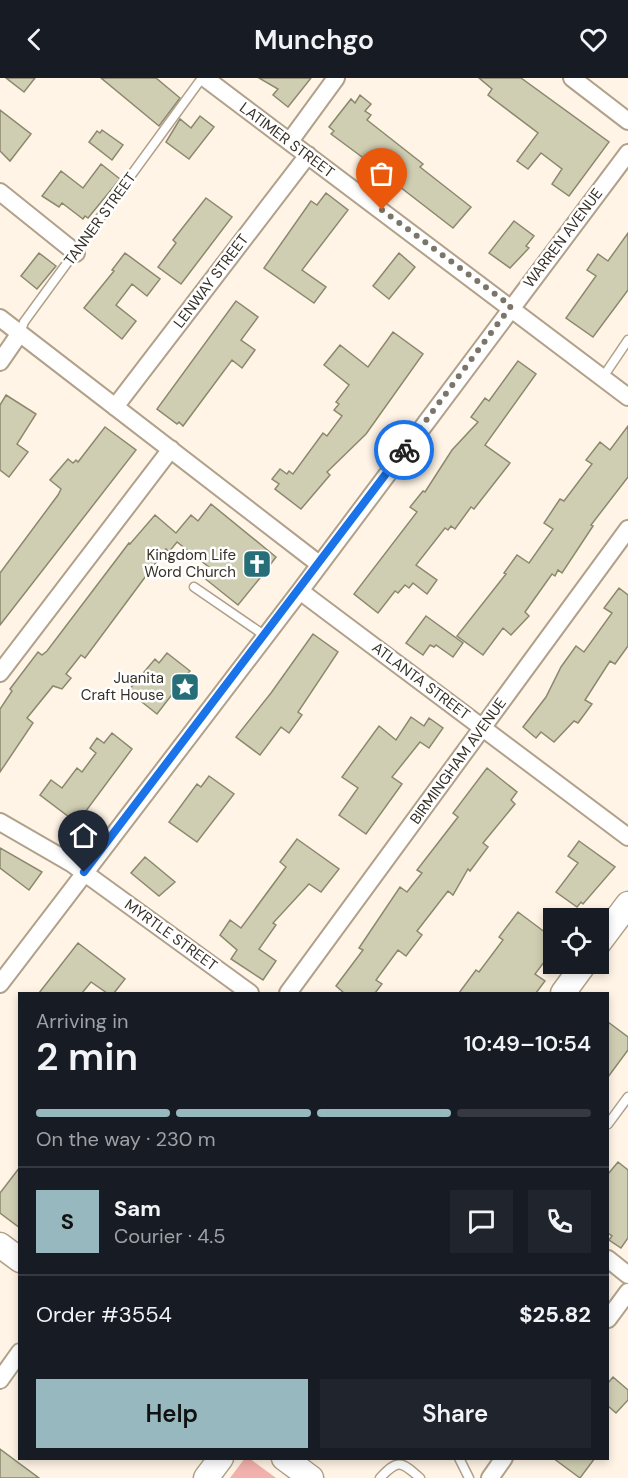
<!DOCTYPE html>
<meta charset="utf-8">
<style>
:root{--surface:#171b24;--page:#20242c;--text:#f1f3f6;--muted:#9ea1a6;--line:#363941;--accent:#96b8be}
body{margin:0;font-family:"DM Sans",sans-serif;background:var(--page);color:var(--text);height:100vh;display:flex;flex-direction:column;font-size:22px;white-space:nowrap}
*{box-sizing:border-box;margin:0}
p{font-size:20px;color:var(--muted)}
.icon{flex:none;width:33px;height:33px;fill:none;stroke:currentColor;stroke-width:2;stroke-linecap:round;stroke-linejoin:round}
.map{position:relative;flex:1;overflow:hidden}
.panel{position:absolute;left:18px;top:914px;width:591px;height:468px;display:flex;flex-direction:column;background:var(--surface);border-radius:0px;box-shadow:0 3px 9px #0003}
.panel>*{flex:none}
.fabs{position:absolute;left:543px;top:830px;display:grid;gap:12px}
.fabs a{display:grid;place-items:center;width:66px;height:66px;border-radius:0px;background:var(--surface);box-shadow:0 3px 9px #0003;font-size:30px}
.pin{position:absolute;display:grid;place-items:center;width:51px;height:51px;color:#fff;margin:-62px -26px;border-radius:50% 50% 50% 0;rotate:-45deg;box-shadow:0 0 6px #0007}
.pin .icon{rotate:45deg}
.courier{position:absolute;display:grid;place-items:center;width:60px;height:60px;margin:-30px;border:4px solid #1a73e8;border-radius:50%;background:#fff;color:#222;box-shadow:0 2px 8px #0007}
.headline em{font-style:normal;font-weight:600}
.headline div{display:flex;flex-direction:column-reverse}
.headline{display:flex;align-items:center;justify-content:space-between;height:102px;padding:0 18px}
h1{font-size:39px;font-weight:600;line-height:45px}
.bar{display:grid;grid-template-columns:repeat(4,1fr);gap:9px 6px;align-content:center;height:72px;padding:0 18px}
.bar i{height:8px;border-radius:4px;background:var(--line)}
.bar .active{background:var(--accent)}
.bar p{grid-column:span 4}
.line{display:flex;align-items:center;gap:15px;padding:0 18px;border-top:2px solid var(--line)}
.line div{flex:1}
.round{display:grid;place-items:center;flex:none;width:63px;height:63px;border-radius:0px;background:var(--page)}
.action{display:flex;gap:12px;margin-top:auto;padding:12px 18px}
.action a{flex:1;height:69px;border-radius:0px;background:var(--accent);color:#111;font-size:24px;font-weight:600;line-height:69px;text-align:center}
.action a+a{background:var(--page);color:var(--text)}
header{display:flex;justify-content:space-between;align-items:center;height:78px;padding:0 18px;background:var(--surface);font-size:27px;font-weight:600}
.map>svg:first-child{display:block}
.green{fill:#f2b1ac}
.building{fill:#d0ceb2;stroke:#8b886e;stroke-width:1.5}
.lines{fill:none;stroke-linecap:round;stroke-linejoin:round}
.lane-casing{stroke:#b1a18a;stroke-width:11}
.street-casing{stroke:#b1a18a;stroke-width:20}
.secondary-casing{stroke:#b1a18a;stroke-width:27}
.lane{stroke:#fff;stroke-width:8}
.street{stroke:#fff;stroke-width:16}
.secondary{stroke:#fff;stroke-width:24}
.done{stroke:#7c7569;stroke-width:6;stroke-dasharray:0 10.8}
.route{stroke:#1a73e8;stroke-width:8}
.labels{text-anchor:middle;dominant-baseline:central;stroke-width:5;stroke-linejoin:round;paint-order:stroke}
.street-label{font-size:15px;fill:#363026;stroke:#fff}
.poi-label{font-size:15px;fill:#363026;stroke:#fff;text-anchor:end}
</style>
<header><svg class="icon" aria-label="back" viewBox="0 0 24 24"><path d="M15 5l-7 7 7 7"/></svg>Munchgo<svg class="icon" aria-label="heart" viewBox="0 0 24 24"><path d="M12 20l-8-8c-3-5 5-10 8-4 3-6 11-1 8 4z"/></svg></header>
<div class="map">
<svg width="628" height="1400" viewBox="0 0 628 1400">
<rect width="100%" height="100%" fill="#fff4e5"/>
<!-- green -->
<path class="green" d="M245 1380H249L276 1400H230Z"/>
<!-- building -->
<path class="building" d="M6 0H35L24 14Z
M101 0H156L180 20 159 48Z
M259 0H311L288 29 273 17 278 11Z
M479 0H521L609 64 569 118 552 106 562 91 541 75 528 91 517 83 538 55 488 17 492 11Z
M360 17 371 26 365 33 371 37 367 42 423 86 420 89 471 129 453 150 400 109 398 111 385 101 387 98 385 96 331 56 334 53 329 49 351 21 355 25Z
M0 32 31 56 10 83 0 73Z
M200 38 214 49 189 81 166 64 180 41 191 50Z
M102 52 123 67 112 82 89 64 97 53 100 55Z
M101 86 120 101 88 140 85 138 83 141 62 125 59 129 42 118 61 93 83 110Z
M326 115 348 132 302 192 326 209 314 225 264 190 311 123 317 127Z
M206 120 232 139 181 206 158 189 176 165 173 162Z
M514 143 534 158 526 168 529 170 510 190 489 175Z
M628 155V212L593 259 566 240 596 198 587 192 598 176 608 183Z
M39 175 56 188 37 211 21 198Z
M125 175 160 201 147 218 132 206 116 227 136 243 122 261 84 230 114 193 112 192Z
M399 175 415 189 389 221 373 208Z
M236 223 258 239 241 262 255 272 242 290 232 282 183 348 179 344 177 346 157 331Z
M393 254 423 276 366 356 327 394 330 397 301 431 275 411 279 406 272 401 280 391 287 396 289 393 293 396 323 355 327 358 342 338 334 332 339 326 336 324 349 307 324 287 340 267 368 289Z
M518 283 536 296 485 367 510 385 474 431 471 429 455 451 451 448 448 452 445 450 416 487 437 502 427 516 413 505 409 510 405 507 398 515 395 513 378 535 354 516 417 434 410 429 423 413 425 414 452 372 478 344 471 339 485 320 489 323Z
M6 317 36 336 17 366 28 374 9 399 0 392V327Z
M628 348V399L591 447 593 448 562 495 558 492 555 498 552 496 525 534 529 538 511 557 503 550 483 577 457 558 506 496 504 495 517 477 529 485 553 451 544 445 560 421 564 423 592 386 586 382 600 364 610 372Z
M105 349 136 372 0 547V495L58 417 61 411 50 402 68 381 73 385 76 382 78 384Z
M211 426 276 479 260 500 238 527 203 499 210 490 177 464 169 474 166 471 85 580 81 577 66 596 71 600 62 611 53 608 27 640 33 645 0 694V631L12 613 10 611 38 574 42 577 47 573 129 465 130 466 155 437 176 455 191 437 198 443Z
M619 510 628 517V568L615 586 610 583 585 622 592 626 578 645 574 643 554 664 541 654 536 660 523 649 546 619 561 589 576 568 584 574 612 535 604 530Z
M426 538 463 565 453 579 436 567 434 569 430 567 423 577 406 565Z
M313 556 338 574 298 634 302 637 289 655 281 649 260 677 236 659 271 615Z
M167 575 190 593 187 596 190 599 180 612 177 610 157 636 128 613 155 581 159 585Z
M411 639 424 648 429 640 443 650 429 670 420 664 392 699 402 706 366 756 339 737 358 710 342 699 379 648 396 662Z
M112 655 132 671 77 745 40 717 51 702 62 710 77 690 82 694 96 675 90 670 97 660 104 665Z
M487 690 517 714 511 722 515 726 483 765 488 769 470 793 468 791 453 817 448 813 417 853 422 857 406 878 398 872 376 902 382 906 375 915H344L336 908 363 872 359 870 400 809 407 814 422 795 417 792 458 739 453 735Z
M209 698 234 716 197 764 169 744 197 706 201 709Z
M297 761 339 791 321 814 309 806 273 845 276 847 259 871 276 883 263 902 231 881 237 872 220 857 230 842 241 850 286 789 280 784Z
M579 763 615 789 583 826 581 824 577 829 556 814 578 785 568 778Z
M0 770 42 794 29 812 0 790Z
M145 779 175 804 159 818 131 795Z
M518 834 554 861V871L535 896 545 903 536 915H459L476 892 479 894 503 862 499 859Z
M78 865 125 901 114 915H107L91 904 82 915H39Z
M608 944 628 959V972L608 999Z
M618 1084 628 1092V1160L621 1170 609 1162 612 1158 608 1155V1096Z
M20 1089V1150L0 1135V1115Z
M613 1299 628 1312V1322L616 1335 608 1328V1305Z
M0 1371 39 1400H0Z
M553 1380H595L580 1400Z"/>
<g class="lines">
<!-- lane casing -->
<g class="lane-casing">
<path id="lane" d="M20 255 24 244 202 0
M603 299 628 262
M194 509 264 557
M608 1046 628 1019
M459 1380 469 1400
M380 1400C398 1381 401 1383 420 1400"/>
</g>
<!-- street casing -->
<g class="street-casing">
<path id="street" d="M205 0 628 319
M572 0 628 43
M290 63 336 0
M0 114 76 175
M0 240 319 486
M0 284 20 255
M115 329 308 77
M300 513 628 759
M0 595 171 371
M0 744 71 785 250 915
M0 906 300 513 628 75
M288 915 628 451
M608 1181 628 1197
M608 1241 628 1214
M0 1302 20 1274
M490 1400 504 1380"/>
</g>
<!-- secondary casing -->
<g class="secondary-casing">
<path id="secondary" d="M598 866 628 826
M563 915 585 885
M0 1167 20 1182
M284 1380 311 1400
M206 1400 221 1380"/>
</g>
<!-- lane -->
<use href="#lane" class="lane"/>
<!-- street -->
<use href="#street" class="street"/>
<!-- secondary -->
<use href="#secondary" class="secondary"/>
</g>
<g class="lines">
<!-- done -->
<path class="done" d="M382 132 511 228 404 372"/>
<!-- route -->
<path class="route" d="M84 794 404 372"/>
</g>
<!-- icons -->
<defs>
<g id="church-square" transform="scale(1.5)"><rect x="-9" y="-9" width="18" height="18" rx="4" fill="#266f79" stroke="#fff"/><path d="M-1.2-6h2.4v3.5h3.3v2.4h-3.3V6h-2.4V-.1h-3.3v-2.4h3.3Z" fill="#fff"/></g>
<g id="sight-square" transform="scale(1.5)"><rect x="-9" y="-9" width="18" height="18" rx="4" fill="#266f79" stroke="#fff"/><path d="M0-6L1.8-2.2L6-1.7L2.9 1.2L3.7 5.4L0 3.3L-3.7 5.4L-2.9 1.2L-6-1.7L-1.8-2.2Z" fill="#fff"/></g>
</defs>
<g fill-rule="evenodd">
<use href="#church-square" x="257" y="486"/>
<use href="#sight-square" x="185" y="609"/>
</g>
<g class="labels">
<!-- street labels -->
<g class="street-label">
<text transform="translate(287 62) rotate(37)">LATIMER STREET</text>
<text transform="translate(100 141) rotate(-54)">TANNER STREET</text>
<text transform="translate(563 160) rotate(-53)">WARREN AVENUE</text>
<text transform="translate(211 203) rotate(-53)">LENWAY STREET</text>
<text transform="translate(421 603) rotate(37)">ATLANTA STREET</text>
<text transform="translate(458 683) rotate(-54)">BIRMINGHAM AVENUE</text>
<text transform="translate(171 857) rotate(36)">MYRTLE STREET</text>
</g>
<!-- poi labels -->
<g class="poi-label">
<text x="236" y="477">Kingdom Life<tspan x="236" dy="17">Word Church</tspan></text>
<text x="164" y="600">Juanita<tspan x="164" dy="17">Craft House</tspan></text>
</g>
</g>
</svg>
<div class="fabs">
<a><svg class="icon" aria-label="locate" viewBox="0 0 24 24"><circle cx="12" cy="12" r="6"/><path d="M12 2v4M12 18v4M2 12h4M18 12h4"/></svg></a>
</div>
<div class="pin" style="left:382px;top:132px;background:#ea580c"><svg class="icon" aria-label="bag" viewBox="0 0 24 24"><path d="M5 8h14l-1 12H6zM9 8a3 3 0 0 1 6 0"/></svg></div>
<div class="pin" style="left:84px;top:794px;background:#1f2937"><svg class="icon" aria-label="home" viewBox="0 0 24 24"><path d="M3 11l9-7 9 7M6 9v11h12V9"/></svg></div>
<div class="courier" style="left:404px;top:372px"><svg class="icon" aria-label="bike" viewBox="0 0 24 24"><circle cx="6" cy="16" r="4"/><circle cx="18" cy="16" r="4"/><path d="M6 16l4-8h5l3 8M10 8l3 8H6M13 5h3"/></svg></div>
<section class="panel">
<div class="headline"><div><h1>2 min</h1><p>Arriving in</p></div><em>10:49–10:54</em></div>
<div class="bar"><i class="active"></i><i class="active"></i><i class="active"></i><i></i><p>On the way · 230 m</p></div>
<div class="line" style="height:108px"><b class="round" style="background:var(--accent);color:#111">S</b><div><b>Sam</b><p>Courier · 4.5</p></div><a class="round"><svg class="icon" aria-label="chat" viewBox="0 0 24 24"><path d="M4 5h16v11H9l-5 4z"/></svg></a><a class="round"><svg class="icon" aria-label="phone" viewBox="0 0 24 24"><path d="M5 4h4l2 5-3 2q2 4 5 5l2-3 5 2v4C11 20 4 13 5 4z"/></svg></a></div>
<div class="line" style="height:78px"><div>Order #3554</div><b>$25.82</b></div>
<div class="action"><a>Help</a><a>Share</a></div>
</section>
</div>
